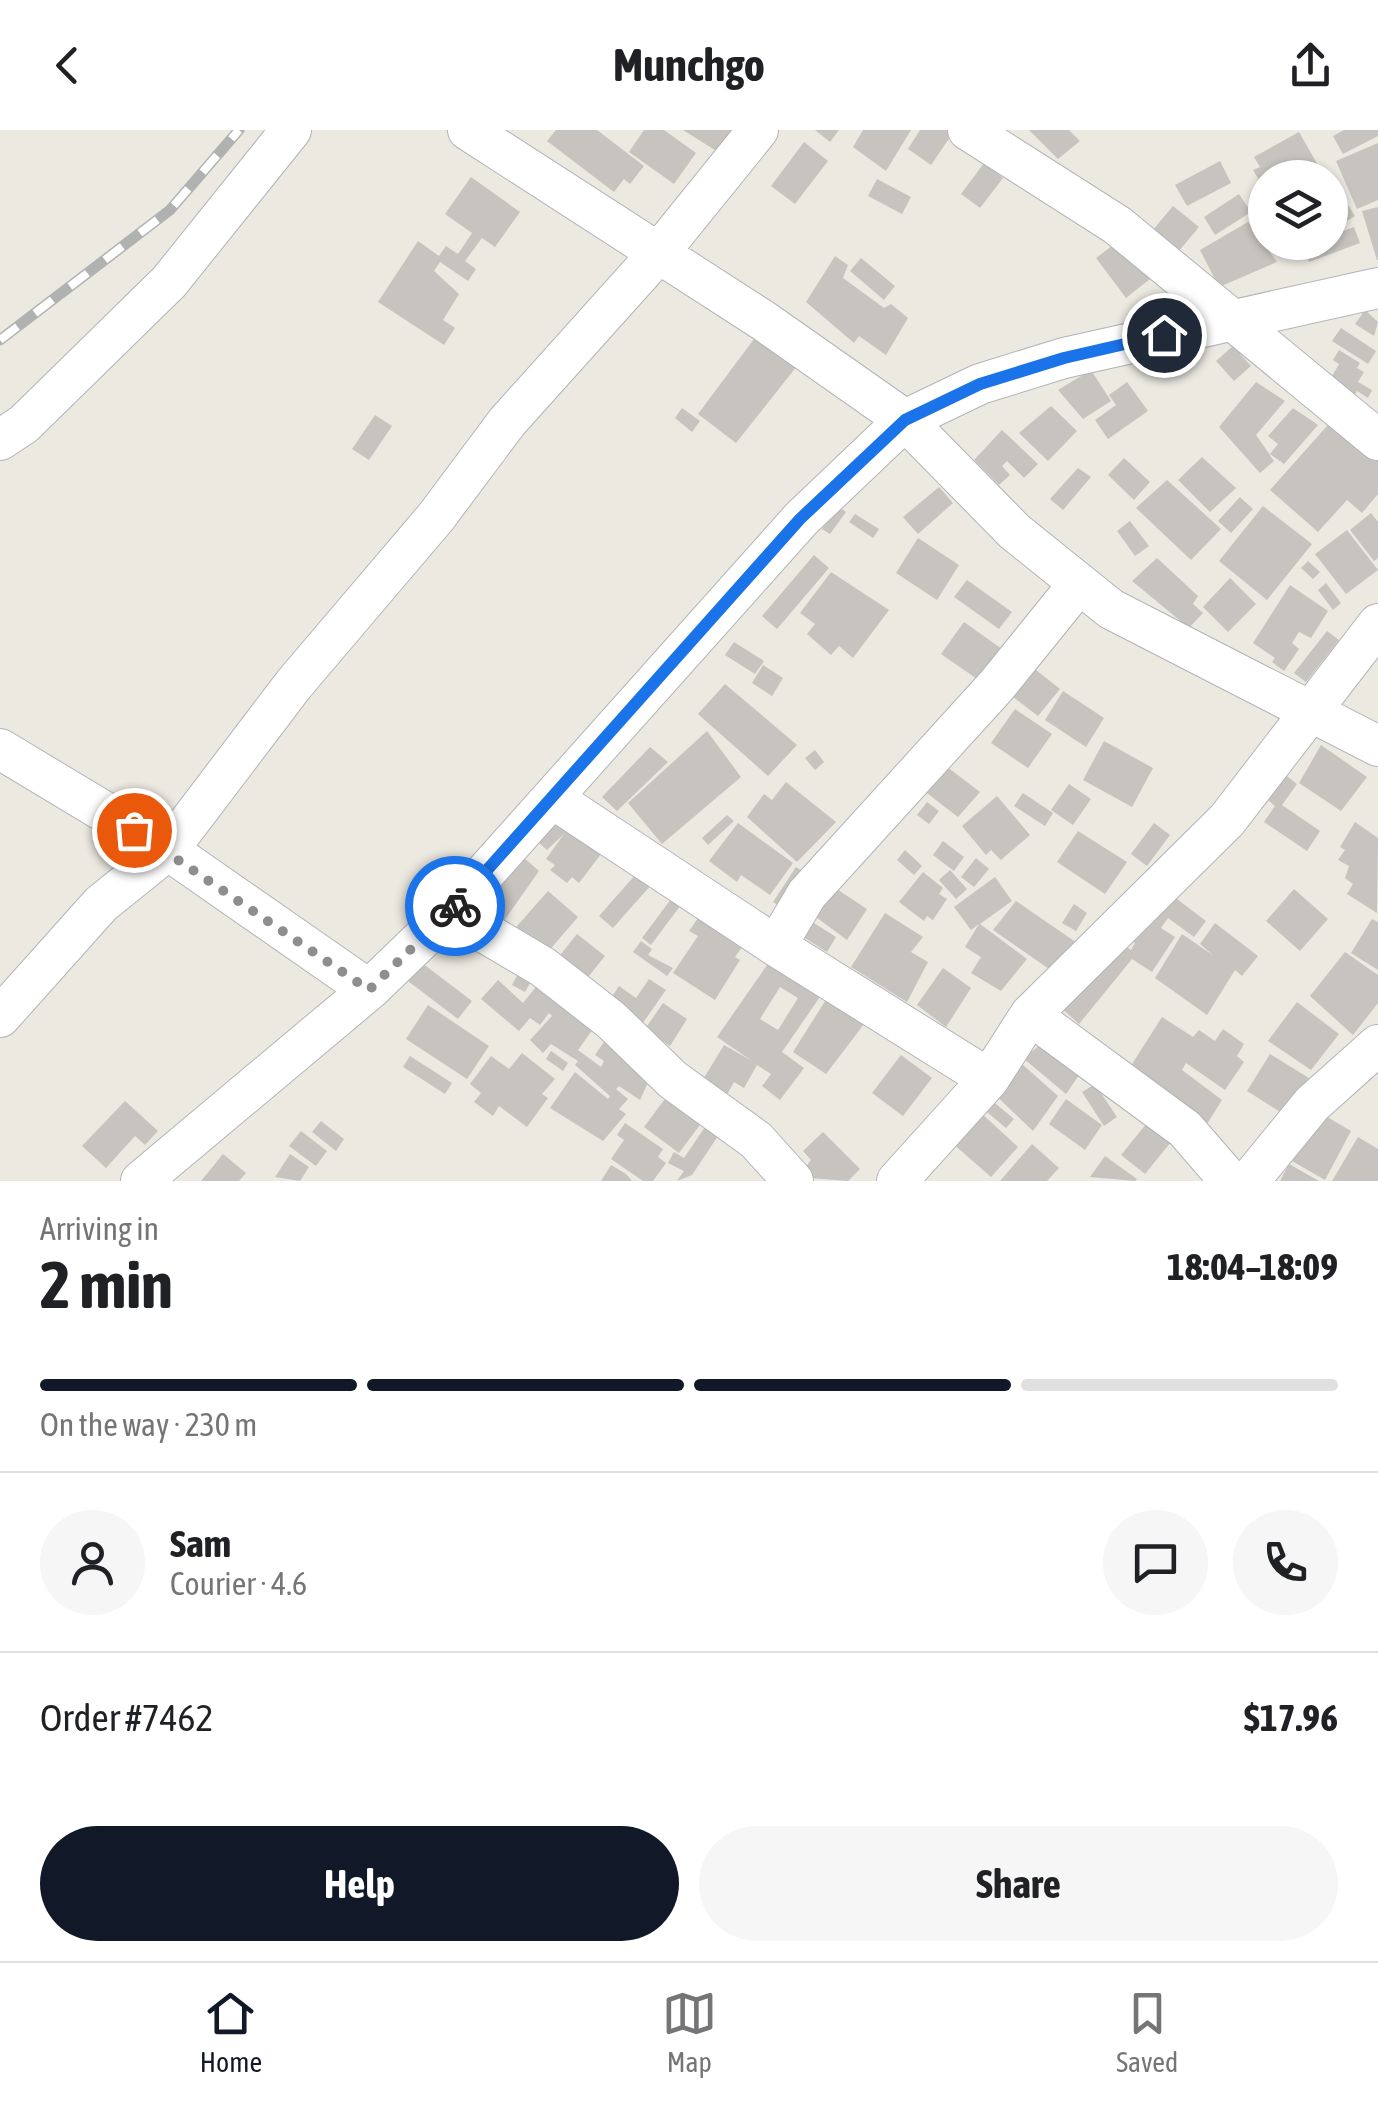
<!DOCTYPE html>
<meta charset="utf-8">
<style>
:root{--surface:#fff;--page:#f6f6f6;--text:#202124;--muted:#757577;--line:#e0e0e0;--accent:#111827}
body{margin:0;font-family:"Asap Condensed",sans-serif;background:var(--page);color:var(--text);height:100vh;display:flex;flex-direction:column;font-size:38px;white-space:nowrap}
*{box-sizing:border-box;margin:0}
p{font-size:32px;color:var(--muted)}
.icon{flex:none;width:55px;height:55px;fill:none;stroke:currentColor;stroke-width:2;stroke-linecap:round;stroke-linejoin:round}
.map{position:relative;height:1051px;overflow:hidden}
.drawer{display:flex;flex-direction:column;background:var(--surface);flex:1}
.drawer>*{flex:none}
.buttons{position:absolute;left:1248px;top:30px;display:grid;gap:20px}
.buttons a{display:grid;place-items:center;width:100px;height:100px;border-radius:50%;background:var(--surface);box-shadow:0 2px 8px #0004;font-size:50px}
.pin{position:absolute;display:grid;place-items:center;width:85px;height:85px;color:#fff;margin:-42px;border:5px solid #fff;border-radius:50%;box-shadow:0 2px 10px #0007}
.courier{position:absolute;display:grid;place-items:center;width:100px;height:100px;margin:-50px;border:8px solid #1a73e8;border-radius:50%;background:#fff;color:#222;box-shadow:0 2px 12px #0007}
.headline em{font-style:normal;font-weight:700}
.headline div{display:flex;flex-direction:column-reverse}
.headline{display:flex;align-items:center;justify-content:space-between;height:170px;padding:0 40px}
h1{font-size:65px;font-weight:700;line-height:75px}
.bar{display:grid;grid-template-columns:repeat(4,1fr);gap:15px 10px;align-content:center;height:120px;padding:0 40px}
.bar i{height:12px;border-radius:8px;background:var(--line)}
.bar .active{background:var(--accent)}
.bar p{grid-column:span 4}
.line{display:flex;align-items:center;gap:25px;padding:0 40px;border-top:2px solid var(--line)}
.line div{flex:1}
.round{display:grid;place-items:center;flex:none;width:105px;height:105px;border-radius:52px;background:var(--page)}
.action{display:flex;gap:20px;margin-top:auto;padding:20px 40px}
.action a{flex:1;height:115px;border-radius:60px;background:var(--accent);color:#fff;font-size:40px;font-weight:700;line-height:115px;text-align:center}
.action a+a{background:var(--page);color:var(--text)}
header{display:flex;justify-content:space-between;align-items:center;height:130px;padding:0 40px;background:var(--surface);font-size:45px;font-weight:700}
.tabs{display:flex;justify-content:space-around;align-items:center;height:140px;border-top:2px solid var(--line);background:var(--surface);font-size:28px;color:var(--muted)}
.tabs a{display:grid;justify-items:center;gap:5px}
.tabs .active{color:var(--accent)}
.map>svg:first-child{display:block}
.building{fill:#c7c3be;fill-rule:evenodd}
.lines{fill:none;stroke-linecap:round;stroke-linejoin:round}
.minor-casing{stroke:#b2b4b8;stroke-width:42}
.minor{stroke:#fff;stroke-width:40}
.rail-casing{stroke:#b0b1b1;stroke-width:11}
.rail{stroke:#fff;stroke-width:8;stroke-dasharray:22;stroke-linecap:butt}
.done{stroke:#8d8f8e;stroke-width:10;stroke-dasharray:0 18}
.route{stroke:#1a73e8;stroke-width:12}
</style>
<header><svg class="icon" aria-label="back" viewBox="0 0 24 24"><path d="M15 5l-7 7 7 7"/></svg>Munchgo<svg class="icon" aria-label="share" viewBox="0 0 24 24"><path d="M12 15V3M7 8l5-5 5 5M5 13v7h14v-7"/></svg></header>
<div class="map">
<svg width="1378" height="1051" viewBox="0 0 1378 1051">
<rect width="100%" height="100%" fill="#ece9e1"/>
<!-- building -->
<path class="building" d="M556 0H597L644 36 630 54 624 49 614 62 547 11Z
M644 0H664L696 23 674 54 629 22Z
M683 0H732L718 22Z
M815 0H839L830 12Z
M863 0H911L886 41 853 17Z
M920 0H955L931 35 908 19Z
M1029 0H1069L1080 11 1058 29Z
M1344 0H1378V6L1343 24 1333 6Z
M1299 2 1319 37 1301 48H1265V60L1253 40 1260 37 1254 27Z
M804 12 828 31 795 74 771 56Z
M1378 13V70L1357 79 1336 31Z
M1220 31 1231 53 1187 76 1175 55Z
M984 33 1003 48 980 78 961 64Z
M471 47 520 82 495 117 482 108 465 131 476 139 468 151 440 132 434 141 459 164 443 190 455 198 444 215 378 172 418 111 439 126 446 116 458 124 472 103 445 84Z
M1330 47 1355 86 1336 98 1330 88Z
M877 49 911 67 902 84 868 66Z
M1239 64 1251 82 1215 105 1204 87Z
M1173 76 1199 97 1178 122 1152 101Z
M1378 77V130H1377L1362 81Z
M1248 92 1277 132 1219 157 1200 120Z
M1354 97 1360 113 1309 132 1302 116 1330 112V106Z
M1125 106 1155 145 1126 168 1096 128Z
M1277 112H1305L1285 125Z
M835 126 848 135 843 148 884 178 891 174 908 188 886 225 859 206 854 213 806 172Z
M861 128 895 156 884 170 850 141Z
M1365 180 1378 192 1374 206 1355 194Z
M1341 198 1376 221 1368 234 1332 211Z
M757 205 797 236 736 313 698 284Z
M1233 216 1251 236 1234 251 1216 231Z
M1339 220 1360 233 1357 238 1364 242 1358 252 1372 260 1368 268 1357 261 1353 268 1331 248 1339 234 1333 230Z
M1091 240 1111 271 1083 289 1058 260Z
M1127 252 1148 281 1108 309 1095 290 1116 275 1109 265Z
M1256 252 1285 271 1256 305 1274 331 1260 343 1219 297Z
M1051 276 1077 301 1048 331 1019 303Z
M682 278 700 291 692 302 675 288Z
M1293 278 1318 295 1284 334 1270 324 1278 314 1268 306Z
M375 285 392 296 369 330 352 319Z
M1335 287 1378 325V364L1362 383 1347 370 1318 402 1270 360Z
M1002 300 1038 334 1024 348 1007 331 1002 336 1010 345 999 355 974 330Z
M1202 327 1236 358 1210 382 1178 350Z
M1124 328 1150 352 1134 370 1108 345Z
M1078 338 1091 347 1063 380 1050 369Z
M1167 350 1221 399 1191 430 1136 378Z
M939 357 953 373 918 404 903 387Z
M1240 367 1253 379 1231 403 1218 391Z
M1263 376 1312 414 1267 470 1219 431Z
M839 377 846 382 830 404 822 399Z
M1371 383 1378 392V428L1374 431 1350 400Z
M855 384 879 399 873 408 849 392Z
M1130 391 1149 416 1135 426 1117 401Z
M1347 400 1378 440 1346 464 1315 424Z
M918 408 959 435 937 470 896 443Z
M814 425 829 438 777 499 762 486Z
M1157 428 1198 466 1193 474 1203 483 1189 498 1132 451Z
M1308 431 1320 442 1313 449 1301 438Z
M831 442 889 480 853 528 839 516 831 525 807 504 815 494 800 483Z
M1230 448 1256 474 1228 502 1203 477Z
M967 450 1012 482 999 499 954 467Z
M1326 453 1341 473 1333 480 1318 460Z
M1290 455 1328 481 1311 508 1299 502 1292 513 1299 519 1284 541 1272 532 1275 528 1253 513Z
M964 492 1002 519 980 551 941 524Z
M1327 501 1339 510 1306 552 1294 543Z
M734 512 764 531 755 544 725 525Z
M1026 532 1060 559 1038 586 1004 560Z
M763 535 783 548 772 566 752 553Z
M725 554 797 615 768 646 698 584Z
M1063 561 1104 588 1086 617 1045 590Z
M1015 579 1052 604 1028 638 991 613Z
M707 601 741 647 662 714 628 673Z
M1104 611 1153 638 1132 677 1083 650Z
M1321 615 1367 647 1341 681 1299 653Z
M650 617 668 632 617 681 602 667Z
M815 620 824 632 815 640 805 628Z
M938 630 980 662 958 687 915 654Z
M1279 640 1297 654 1282 675 1320 701 1307 721 1264 692 1275 676 1259 662Z
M786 652 836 692 797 732 747 687 764 664 772 670Z
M1069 654 1091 669 1073 695 1051 680Z
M1023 663 1053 683 1045 696 1014 676Z
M997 666 1030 705 1001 730 991 720 986 725 962 696Z
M927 672 939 681 929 694 917 685Z
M564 680 608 715 579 753 572 747 567 753 550 740 555 735 546 729 564 704 547 720 538 712Z
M727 685 734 691 708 715 702 708Z
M1355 692 1378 708 1377 783 1347 764 1353 754 1345 748 1349 736 1338 730 1345 720 1340 717Z
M738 693 793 733 770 765 741 745 737 752 709 731Z
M1154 693 1170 705 1147 736 1131 724Z
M1078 701 1127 732 1105 764 1057 732Z
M943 711 964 727 954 741 933 725Z
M905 720 922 736 914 745 897 730Z
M522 726 539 741 501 795 491 786 501 774 490 765Z
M976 728 989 739 974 757 961 747Z
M796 737 810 746 787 781 773 772Z
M950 740 967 759 956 769 939 750Z
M923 742 943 758 939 764 947 769 933 790 927 786 924 791 899 772Z
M637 743 651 755 613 798 599 786Z
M995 747 1012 771 980 794 1027 829 1001 861 971 843 981 827 965 817 979 794 971 800 954 777Z
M826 752 867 779 847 810 809 782Z
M1294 759 1328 789 1300 821 1266 791Z
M1165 760 1206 791 1194 807 1168 788 1161 798 1175 807 1152 842 1132 829 1079 894 1059 876 1120 812 1131 820 1135 813 1128 809Z
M548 761 578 787 541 830 510 804Z
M677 761 686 768 651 815 642 808Z
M1016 771 1080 815 1059 846 993 800Z
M1074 774 1087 783 1076 801 1062 793Z
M705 778 745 813 735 827 740 830 715 870 673 843 698 806 689 801Z
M885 783 923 807 911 822 928 832 907 872 851 837Z
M806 788 836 807 827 822 797 803Z
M1372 789 1378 792V840L1351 823Z
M1215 793 1258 826 1242 846 1235 840 1207 885 1155 848 1182 804 1214 826 1200 814Z
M577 804 605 826 576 862 548 840Z
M641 811 652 819 648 825 673 838 667 846 633 822Z
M1345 822 1378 845V873L1353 905 1310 866Z
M774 825 824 861 782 922 804 938 780 970 762 956 771 944 757 935 744 958 734 952 724 970 699 956 724 915 752 931 717 907ZM780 857 798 868 778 900 760 889Z
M418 830 472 871 458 889 404 848Z
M943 838 971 858 946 897 917 875Z
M520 840 533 848 525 862 512 855Z
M547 843 603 885 578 920 601 937 604 931 595 925 610 903 656 935 640 970 619 956 616 959 628 969 619 979 626 984 603 1011 550 978 575 942 608 969 610 966 575 935 578 931 551 914 543 923 530 910 552 886 549 883 540 895 530 888 519 901 481 869 498 850 523 873Z
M649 849 666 860 640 897 607 874 619 856 636 868Z
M829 865 868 889 826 944 793 922Z
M1297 872 1339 904 1311 940 1268 911Z
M663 873 687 889 670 916 645 899Z
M428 875 489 916 467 949 406 909Z
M1162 887 1193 907 1199 900 1215 911 1223 899 1244 914 1237 926 1244 932 1225 960 1186 933 1182 940 1222 970 1207 994 1125 945Z
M1051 907 1088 932 1066 964 1023 928Z
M551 921 568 933 563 941 546 929Z
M522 923 555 949 542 964 548 968 527 997 499 976 493 986 474 972 481 963 470 954 491 926 509 939Z
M1270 924 1309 948 1285 985 1247 961Z
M901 925 932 948 903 986 872 963Z
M410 926 452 953 445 964 403 937Z
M1013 926 1058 966 1033 1001 986 956Z
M1095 954 1117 987 1104 996 1082 962Z
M670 962 705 988 679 1023 644 997Z
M989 968 1014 989 1006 998 981 977Z
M1066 969 1102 995 1085 1020 1049 994Z
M125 971 158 1001 145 1015 135 1006 106 1038 82 1016Z
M979 981 1018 1017 991 1047 951 1012Z
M1317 981 1351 1001 1325 1050 1292 1031Z
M713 985 726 994 692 1045 677 1051 684 1041 668 1033 674 1022 684 1028Z
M321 991 344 1009 336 1021 312 1002Z
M625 993 663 1019 658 1027 666 1033 653 1051H643L611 1029 624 1010 617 1005Z
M1147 993 1171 1012 1145 1044 1121 1025Z
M301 1001 327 1021 316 1036 289 1016Z
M823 1002 860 1039 848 1051 798 1047 811 1030 803 1021Z
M1358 1007 1378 1019V1051H1332Z
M1032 1014 1059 1038 1047 1051H1000Z
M223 1024 246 1043 239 1051H201Z
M290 1024 309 1037 300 1051 275 1047Z
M1105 1026 1137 1049 1135 1051 1090 1047Z
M1289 1034 1319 1051H1280Z
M611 1035 626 1044 632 1051H601Z"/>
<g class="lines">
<!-- minor casing -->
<g class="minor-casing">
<path id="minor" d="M468 0 764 191 905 290 1014 401 1111 479 1378 616
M968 0 1117 95 1378 310
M0 310 24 294 169 152 291 0
M0 619 168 720 369 860
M552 668 776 816 989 949
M450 782 543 837 611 890 673 950 756 1010 793 1051
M776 816 807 764 997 555 1077 456
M1030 885 1185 999 1230 1051
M0 887 101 774 168 720 294 554 436 387 507 292 657 125 758 0
M141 1051 369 860 450 782 801 389 905 290 980 254 1064 228 1378 158
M897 1051 989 949 1030 885 1227 690 1378 494
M1249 1051 1312 974 1378 915"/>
</g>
<!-- minor -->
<use href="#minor" class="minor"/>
<!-- rail casing -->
<g class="rail-casing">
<path id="rail" d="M0 210 170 80 239 0"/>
</g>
<!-- rail -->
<use href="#rail" class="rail"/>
</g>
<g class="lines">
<!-- done -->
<path class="done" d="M134 700 369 860 455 776"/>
<!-- route -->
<path class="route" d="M455 776 800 389 905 290 980 254 1064 228 1164 205"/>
</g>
</svg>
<div class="buttons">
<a><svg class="icon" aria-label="layers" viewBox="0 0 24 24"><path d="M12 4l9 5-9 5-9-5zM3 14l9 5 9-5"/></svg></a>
</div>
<div class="pin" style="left:134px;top:700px;background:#ea580c"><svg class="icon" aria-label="bag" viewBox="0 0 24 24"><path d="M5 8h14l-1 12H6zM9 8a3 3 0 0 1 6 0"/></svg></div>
<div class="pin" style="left:1164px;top:205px;background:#1f2937"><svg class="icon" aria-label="home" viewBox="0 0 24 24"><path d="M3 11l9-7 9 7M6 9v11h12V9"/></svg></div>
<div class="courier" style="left:455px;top:776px"><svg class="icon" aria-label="bike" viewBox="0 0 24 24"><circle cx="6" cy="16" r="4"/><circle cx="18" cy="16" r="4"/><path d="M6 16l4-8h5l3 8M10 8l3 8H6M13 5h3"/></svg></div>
</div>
<section class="drawer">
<div class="headline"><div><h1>2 min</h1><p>Arriving in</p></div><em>18:04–18:09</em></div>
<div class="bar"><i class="active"></i><i class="active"></i><i class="active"></i><i></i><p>On the way · 230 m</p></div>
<div class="line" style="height:180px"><a class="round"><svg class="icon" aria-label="person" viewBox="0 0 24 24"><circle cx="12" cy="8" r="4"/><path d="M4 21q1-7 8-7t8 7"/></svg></a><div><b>Sam</b><p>Courier · 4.6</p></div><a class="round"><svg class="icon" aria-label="chat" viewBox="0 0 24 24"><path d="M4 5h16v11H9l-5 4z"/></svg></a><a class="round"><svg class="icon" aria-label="phone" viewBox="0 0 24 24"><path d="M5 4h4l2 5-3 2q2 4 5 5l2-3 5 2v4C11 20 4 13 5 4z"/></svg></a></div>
<div class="line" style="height:130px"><div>Order #7462</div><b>$17.96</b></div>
<div class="action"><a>Help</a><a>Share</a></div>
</section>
<nav class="tabs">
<a class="active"><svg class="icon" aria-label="home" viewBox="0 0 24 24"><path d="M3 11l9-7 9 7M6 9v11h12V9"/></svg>Home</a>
<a><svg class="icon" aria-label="map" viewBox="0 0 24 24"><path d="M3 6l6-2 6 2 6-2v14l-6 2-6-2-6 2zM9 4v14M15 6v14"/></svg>Map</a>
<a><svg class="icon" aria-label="saved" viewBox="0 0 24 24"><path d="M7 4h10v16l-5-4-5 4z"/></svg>Saved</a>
</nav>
